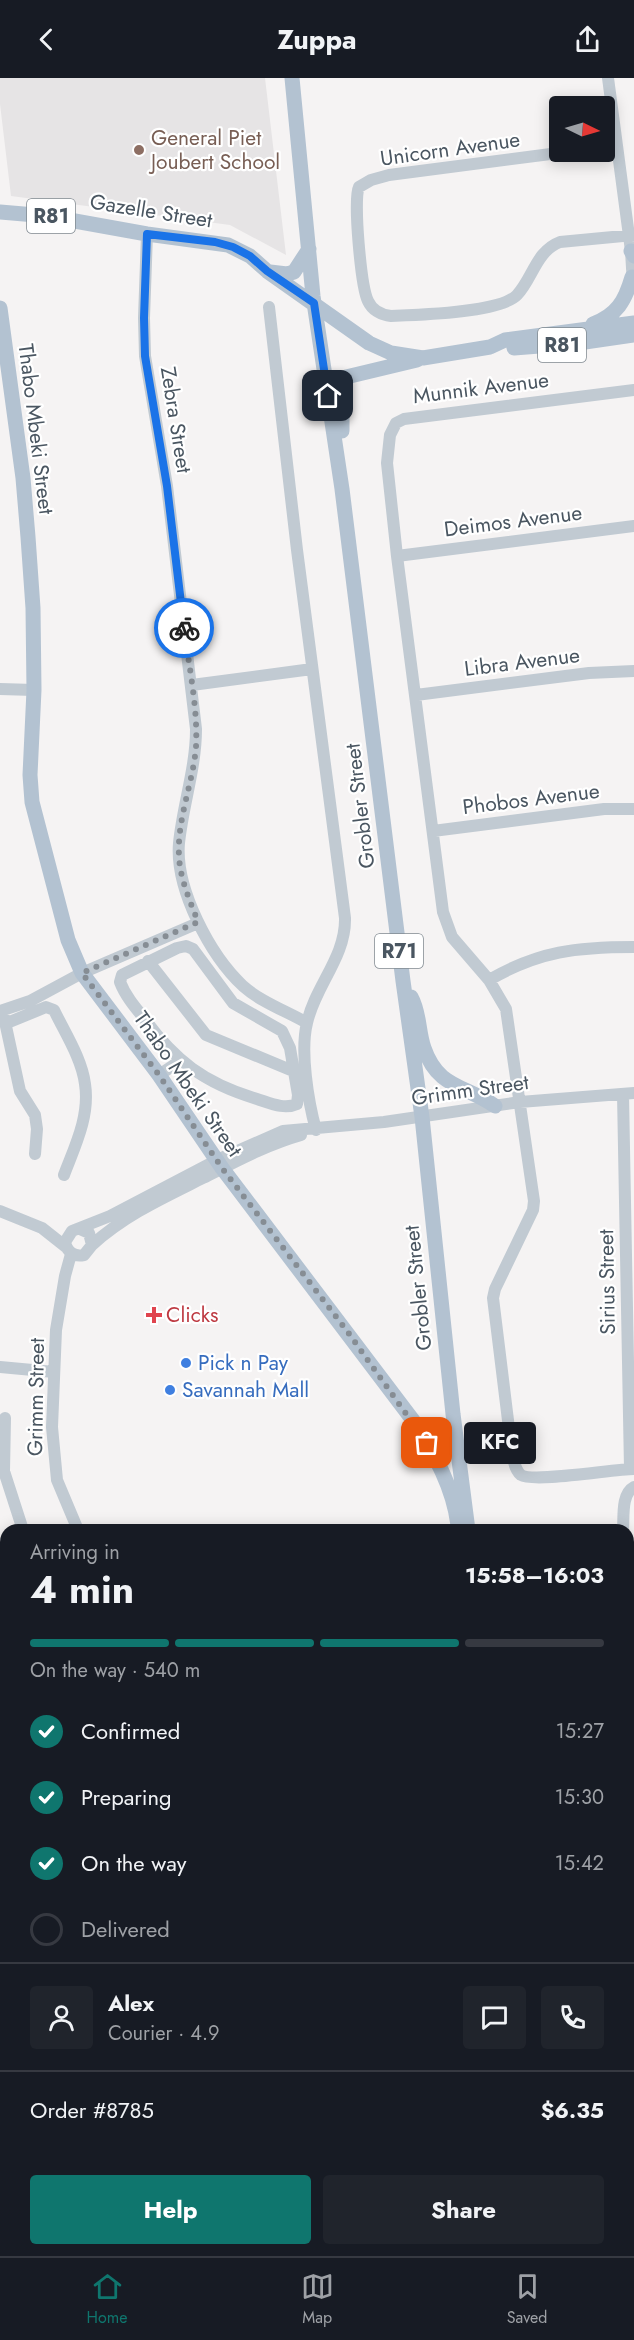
<!DOCTYPE html>
<meta charset="utf-8">
<style>
:root{--surface:#171b24;--page:#20242c;--text:#f1f3f6;--muted:#9ea1a6;--line:#363941;--accent:#0f766e}
body{margin:0;font-family:Jost,sans-serif;background:var(--page);color:var(--text);height:100vh;display:flex;flex-direction:column;font-size:22px;white-space:nowrap}
*{box-sizing:border-box;margin:0}
p{font-size:20px;color:var(--muted)}
.icon{flex:none;width:33px;height:33px;fill:none;stroke:currentColor;stroke-width:2;stroke-linecap:round;stroke-linejoin:round}
.map{position:relative;flex:1;overflow:hidden}
.sheet{position:absolute;left:0px;top:1446px;width:634px;height:732px;display:flex;flex-direction:column;background:var(--surface);border-radius:18px 18px 0 0;box-shadow:0 3px 15px #0003}
.sheet>*{flex:none}
.needle{width:39px;rotate:95deg}
.controls{position:absolute;left:549px;top:18px;display:grid;gap:12px}
.controls a{display:grid;place-items:center;width:66px;height:66px;border-radius:6px;background:var(--surface);box-shadow:0 3px 15px #0003;font-size:30px}
.pin{position:absolute;display:grid;place-items:center;width:51px;height:51px;color:#fff;margin:-26px;border-radius:12px;box-shadow:0 3px 9px #0006}
.courier{position:absolute;display:grid;place-items:center;width:60px;height:60px;margin:-30px;border:4px solid #1a73e8;border-radius:50%;background:#fff;color:#222;box-shadow:0 2px 8px #0007}
.bubble{position:absolute;height:42px;border-radius:6px;background:var(--surface);box-shadow:0 3px 15px #0003;font-size:20px;font-weight:700;line-height:42px;text-align:center}
.overview em{font-style:normal;font-weight:700}
.overview div{display:flex;flex-direction:column-reverse}
.overview{display:flex;align-items:center;justify-content:space-between;height:102px;padding:0 30px}
h1{font-size:39px;font-weight:700;line-height:45px}
.bar{display:grid;grid-template-columns:repeat(4,1fr);gap:9px 6px;align-content:center;height:72px;padding:0 30px}
.bar i{height:8px;border-radius:4px;background:var(--line)}
.bar .selected{background:var(--accent)}
.bar p{grid-column:span 4}
.line{display:flex;align-items:center;gap:15px;padding:0 30px;border-top:2px solid var(--line)}
.line div{flex:1}
.round{display:grid;place-items:center;flex:none;width:63px;height:63px;border-radius:6px;background:var(--page)}
ol{padding:0 30px;list-style:none}
li{display:flex;align-items:center;gap:18px;height:66px}
li p{margin-inline-start:auto}
li .icon{padding:6px;border-radius:50%;background:var(--accent);color:#fff;stroke-width:4}
li:last-child{color:var(--muted)}
li i{width:33px;height:33px;border:3px solid var(--line);border-radius:50%}
.action{display:flex;gap:12px;margin-top:auto;padding:12px 30px}
.action a{flex:1;height:69px;border-radius:6px;background:var(--accent);color:#fff;font-size:24px;font-weight:700;line-height:69px;text-align:center}
.action a+a{background:var(--page);color:var(--text)}
header{display:flex;justify-content:space-between;align-items:center;height:78px;padding:0 30px;background:var(--surface);font-size:27px;font-weight:700}
.dock{display:flex;justify-content:space-around;align-items:center;height:84px;border-top:2px solid var(--line);background:var(--surface);font-size:16px;color:var(--muted)}
.dock a{display:grid;justify-items:center;gap:3px}
.dock .selected{color:var(--accent)}
.map>svg:first-child{display:block}
.education{fill:#e6e4e5}
.medical{fill:#fce8e6}
.lines{fill:none;stroke-linecap:round;stroke-linejoin:round}
.minor{stroke:#c1cad2;stroke-width:12}
.major{stroke:#b3c2d1;stroke-width:15}
.done{stroke:#868d94;stroke-width:6;stroke-dasharray:0 10.8}
.route{stroke:#1a73e8;stroke-width:8}
.education-dot{fill:#8d6e63;stroke:#fff;stroke-width:2}
.health-dot{fill:#e0444e;stroke:#fff;stroke-width:2}
.shop-dot{fill:#3f7fe0;stroke:#fff;stroke-width:2}
.labels{text-anchor:middle;dominant-baseline:central;stroke-width:4.5;stroke-linejoin:round;paint-order:stroke}
.shield{fill:#fff;stroke:#808990;stroke-width:1.5}
.shield-label{font-size:20px;font-weight:bold;fill:#4a5661}
.education-label{font-size:21px;fill:#785e54;stroke:#fff;text-anchor:start}
.street-label{font-size:21px;fill:#4a5661;stroke:#fff}
.health-label{font-size:21px;fill:#be3a42;stroke:#fff;text-anchor:start}
.shop-label{font-size:21px;fill:#366cbe;stroke:#fff;text-anchor:start}
</style>
<header><svg class="icon" aria-label="back" viewBox="0 0 24 24"><path d="M15 5l-7 7 7 7"/></svg>Zuppa<svg class="icon" aria-label="share" viewBox="0 0 24 24"><path d="M12 15V3M7 8l5-5 5 5M5 13v7h14v-7"/></svg></header>
<div class="map">
<svg width="634" height="2178" viewBox="0 0 634 2178">
<rect width="100%" height="100%" fill="#f5f3f3"/>
<!-- education -->
<path class="education" d="M0 0H265L286 177 230 147 11 118 0 26Z"/>
<!-- medical -->
<path class="medical" d="M380 2172H483L484 2178H381Z"/>
<g class="lines">
<!-- minor -->
<path class="minor" d="M608 0 631 173 633 207
M566 74 389 97 371 102 359 109C353 121 361 209 368 223 372 232 381 237 391 238 417 237 500 235 517 217 533 200 536 173 560 164L634 157
M147 156 144 240 145 278 167 408 196 651C196 690 183 726 179 765 175 811 210 877 243 908 261 924 286 933 307 945
M269 229 297 472 345 840C346 879 315 908 307 945 300 973 308 1023 316 1052
M634 312 404 341 396 345 390 357 387 385 397 478 443 834 452 859 489 902 506 931 534 1123 533 1132 495 1211 493 1220 512 1375C513 1382 516 1393 521 1397 534 1405 614 1391 634 1391
M397 478 634 448
M192 607 312 591
M0 611 34 612
M416 617 589 595 634 593
M433 753 604 731H634
M186 868 193 871 233 925 282 953 290 970 298 1017 297 1026C284 1032 270 1025 257 1021 204 1005 175 983 143 939 134 928 125 917 120 904L122 897 177 870Z
M148 883 206 957 293 993
M489 902C539 873 577 869 634 869
M0 933 30 923 82 895 198 845
M4 939 20 1013 35 1037 37 1051 35 1076
M7 945 46 929 54 932C65 955 82 981 85 1006 90 1038 75 1068 64 1097
M159 997 180 983
M623 1016 630 1391
M0 1133 42 1150 66 1169
M80 1151 89 1155 92 1167 84 1177C74 1179 67 1174 65 1164L72 1153 110 1138 217 1082 283 1053 384 1044 520 1024 634 1015
M92 1167C125 1137 163 1120 203 1100 235 1084 266 1067 301 1057
M71 1176 65 1198 56 1252 52 1349 57 1402 78 1452
M0 1289 54 1294
M5 1340 4 1393 23 1452
M623 1452C624 1439 621 1416 634 1409
M0 1480 6 1477
M0 1507 6 1505
M628 1574 634 1575
M0 1636 6 1638
M0 1760 6 1758
M628 1821 634 1820
M0 1897 6 1896
M0 2019 6 2018
M0 2141 6 2139
M373 2172 374 2178"/>
<!-- major -->
<path class="major" d="M292 0 313 218 342 411 403 903 422 1039 453 1336 468 1452
M0 134 47 138 147 156 228 167 250 178 267 193 369 265 391 275 423 280 490 269 505 262 634 245
M631 173 634 178
M270 194 287 196 294 194 309 171
M0 230 23 400 28 459 33 530 34 612 30 697 32 724 68 862 82 895 159 997 222 1090 415 1345C435 1378 453 1408 458 1447
M593 246C617 237 625 223 632 199
M514 270 578 265 634 257
M342 353V306L346 299 417 282
M411 919C420 935 418 953 424 970 438 1011 466 1007 495 1028
M551 2172 552 2178
M562 2172 563 2178"/>
</g>
<g class="lines">
<!-- done -->
<path class="done" d="M184 550C189 589 198 630 196 669 193 705 177 741 179 778 180 801 190 823 198 844L82 895 159 997 222 1090 347 1253 427 1365"/>
<!-- route -->
<path class="route" d="M184 550 167 408 145 278 144 240 147 156 215 164 233 169 250 178 267 193 314 225 328 318"/>
</g>
<!-- markers -->
<circle class="education-dot" cx="139" cy="72" r="6"/>
<path class="health-dot" d="M151 1228h6v6h6v6h-6v6h-6v-6h-6v-6h6z"/>
<g class="shop-dot">
<circle cx="186" cy="1285" r="6"/>
<circle cx="170" cy="1312" r="6"/>
</g>
<g class="labels">
<!-- shield labels -->
<g class="shield">
<rect x="27" y="121" width="48" height="34" rx="4.5"/>
<rect x="538" y="250" width="48" height="34" rx="4.5"/>
<rect x="375" y="856" width="48" height="34" rx="4.5"/>
</g>
<g class="shield-label">
<text x="51" y="138">R81</text>
<text x="562" y="267">R81</text>
<text x="399" y="873">R71</text>
</g>
<!-- education labels -->
<g class="education-label">
<text x="151" y="60">General Piet<tspan x="151" dy="24">Joubert School</tspan></text>
</g>
<!-- street labels -->
<g class="street-label">
<text transform="translate(450 71) rotate(-8)">Unicorn Avenue</text>
<text transform="translate(151 133) rotate(9)">Gazelle Street</text>
<text transform="translate(481 310) rotate(-7)">Munnik Avenue</text>
<text transform="translate(176 342) rotate(81)">Zebra Street</text>
<text transform="translate(36 351) rotate(83)">Thabo Mbeki Street</text>
<text transform="translate(513 443) rotate(-7)">Deimos Avenue</text>
<text transform="translate(522 584) rotate(-7)">Libra Avenue</text>
<text transform="translate(531 721) rotate(-7)">Phobos Avenue</text>
<text transform="translate(360 728) rotate(-97)">Grobler Street</text>
<text transform="translate(188 1006) rotate(55)">Thabo Mbeki Street</text>
<text transform="translate(470 1012) rotate(-8)">Grimm Street</text>
<text transform="translate(607 1204) rotate(-91)">Sirius Street</text>
<text transform="translate(418 1210) rotate(-96)">Grobler Street</text>
<text transform="translate(36 1319) rotate(-89)">Grimm Street</text>
</g>
<!-- health labels -->
<g class="health-label">
<text x="166" y="1237">Clicks</text>
</g>
<!-- shop labels -->
<g class="shop-label">
<text x="198" y="1285">Pick n Pay</text>
<text x="182" y="1312">Savannah Mall</text>
</g>
</g>
</svg>
<div class="controls">
<a><svg class="needle" viewBox="-14 -14 28 28"><path d="M0-13l5 13h-10z" fill="#e53935"/><path d="M0 13l5-13h-10z" fill="#9ea1a6"/></svg></a>
</div>
<div class="pin" style="left:427px;top:1365px;background:#ea580c"><svg class="icon" aria-label="bag" viewBox="0 0 24 24"><path d="M5 8h14l-1 12H6zM9 8a3 3 0 0 1 6 0"/></svg></div>
<div class="pin" style="left:328px;top:318px;background:#1f2937"><svg class="icon" aria-label="home" viewBox="0 0 24 24"><path d="M3 11l9-7 9 7M6 9v11h12V9"/></svg></div>
<div class="courier" style="left:184px;top:550px"><svg class="icon" aria-label="bike" viewBox="0 0 24 24"><circle cx="6" cy="16" r="4"/><circle cx="18" cy="16" r="4"/><path d="M6 16l4-8h5l3 8M10 8l3 8H6M13 5h3"/></svg></div>
<div class="bubble" style="left:464px;top:1344px;width:72px">KFC</div>
<section class="sheet">
<div class="overview"><div><h1>4 min</h1><p>Arriving in</p></div><em>15:58–16:03</em></div>
<div class="bar"><i class="selected"></i><i class="selected"></i><i class="selected"></i><i></i><p>On the way · 540 m</p></div>
<ol>
<li><svg class="icon" aria-label="check" viewBox="0 0 24 24"><path d="M5 12l5 5 9-10"/></svg>Confirmed<p>15:27</p></li>
<li><svg class="icon" aria-label="check" viewBox="0 0 24 24"><path d="M5 12l5 5 9-10"/></svg>Preparing<p>15:30</p></li>
<li><svg class="icon" aria-label="check" viewBox="0 0 24 24"><path d="M5 12l5 5 9-10"/></svg>On the way<p>15:42</p></li>
<li><i></i>Delivered</li>
</ol>
<div class="line" style="height:108px"><a class="round"><svg class="icon" aria-label="person" viewBox="0 0 24 24"><circle cx="12" cy="8" r="4"/><path d="M4 21q1-7 8-7t8 7"/></svg></a><div><b>Alex</b><p>Courier · 4.9</p></div><a class="round"><svg class="icon" aria-label="chat" viewBox="0 0 24 24"><path d="M4 5h16v11H9l-5 4z"/></svg></a><a class="round"><svg class="icon" aria-label="phone" viewBox="0 0 24 24"><path d="M5 4h4l2 5-3 2q2 4 5 5l2-3 5 2v4C11 20 4 13 5 4z"/></svg></a></div>
<div class="line" style="height:78px"><div>Order #8785</div><b>$6.35</b></div>
<div class="action"><a>Help</a><a>Share</a></div>
</section>
</div>
<nav class="dock">
<a class="selected"><svg class="icon" aria-label="home" viewBox="0 0 24 24"><path d="M3 11l9-7 9 7M6 9v11h12V9"/></svg>Home</a>
<a><svg class="icon" aria-label="map" viewBox="0 0 24 24"><path d="M3 6l6-2 6 2 6-2v14l-6 2-6-2-6 2zM9 4v14M15 6v14"/></svg>Map</a>
<a><svg class="icon" aria-label="saved" viewBox="0 0 24 24"><path d="M7 4h10v16l-5-4-5 4z"/></svg>Saved</a>
</nav>
